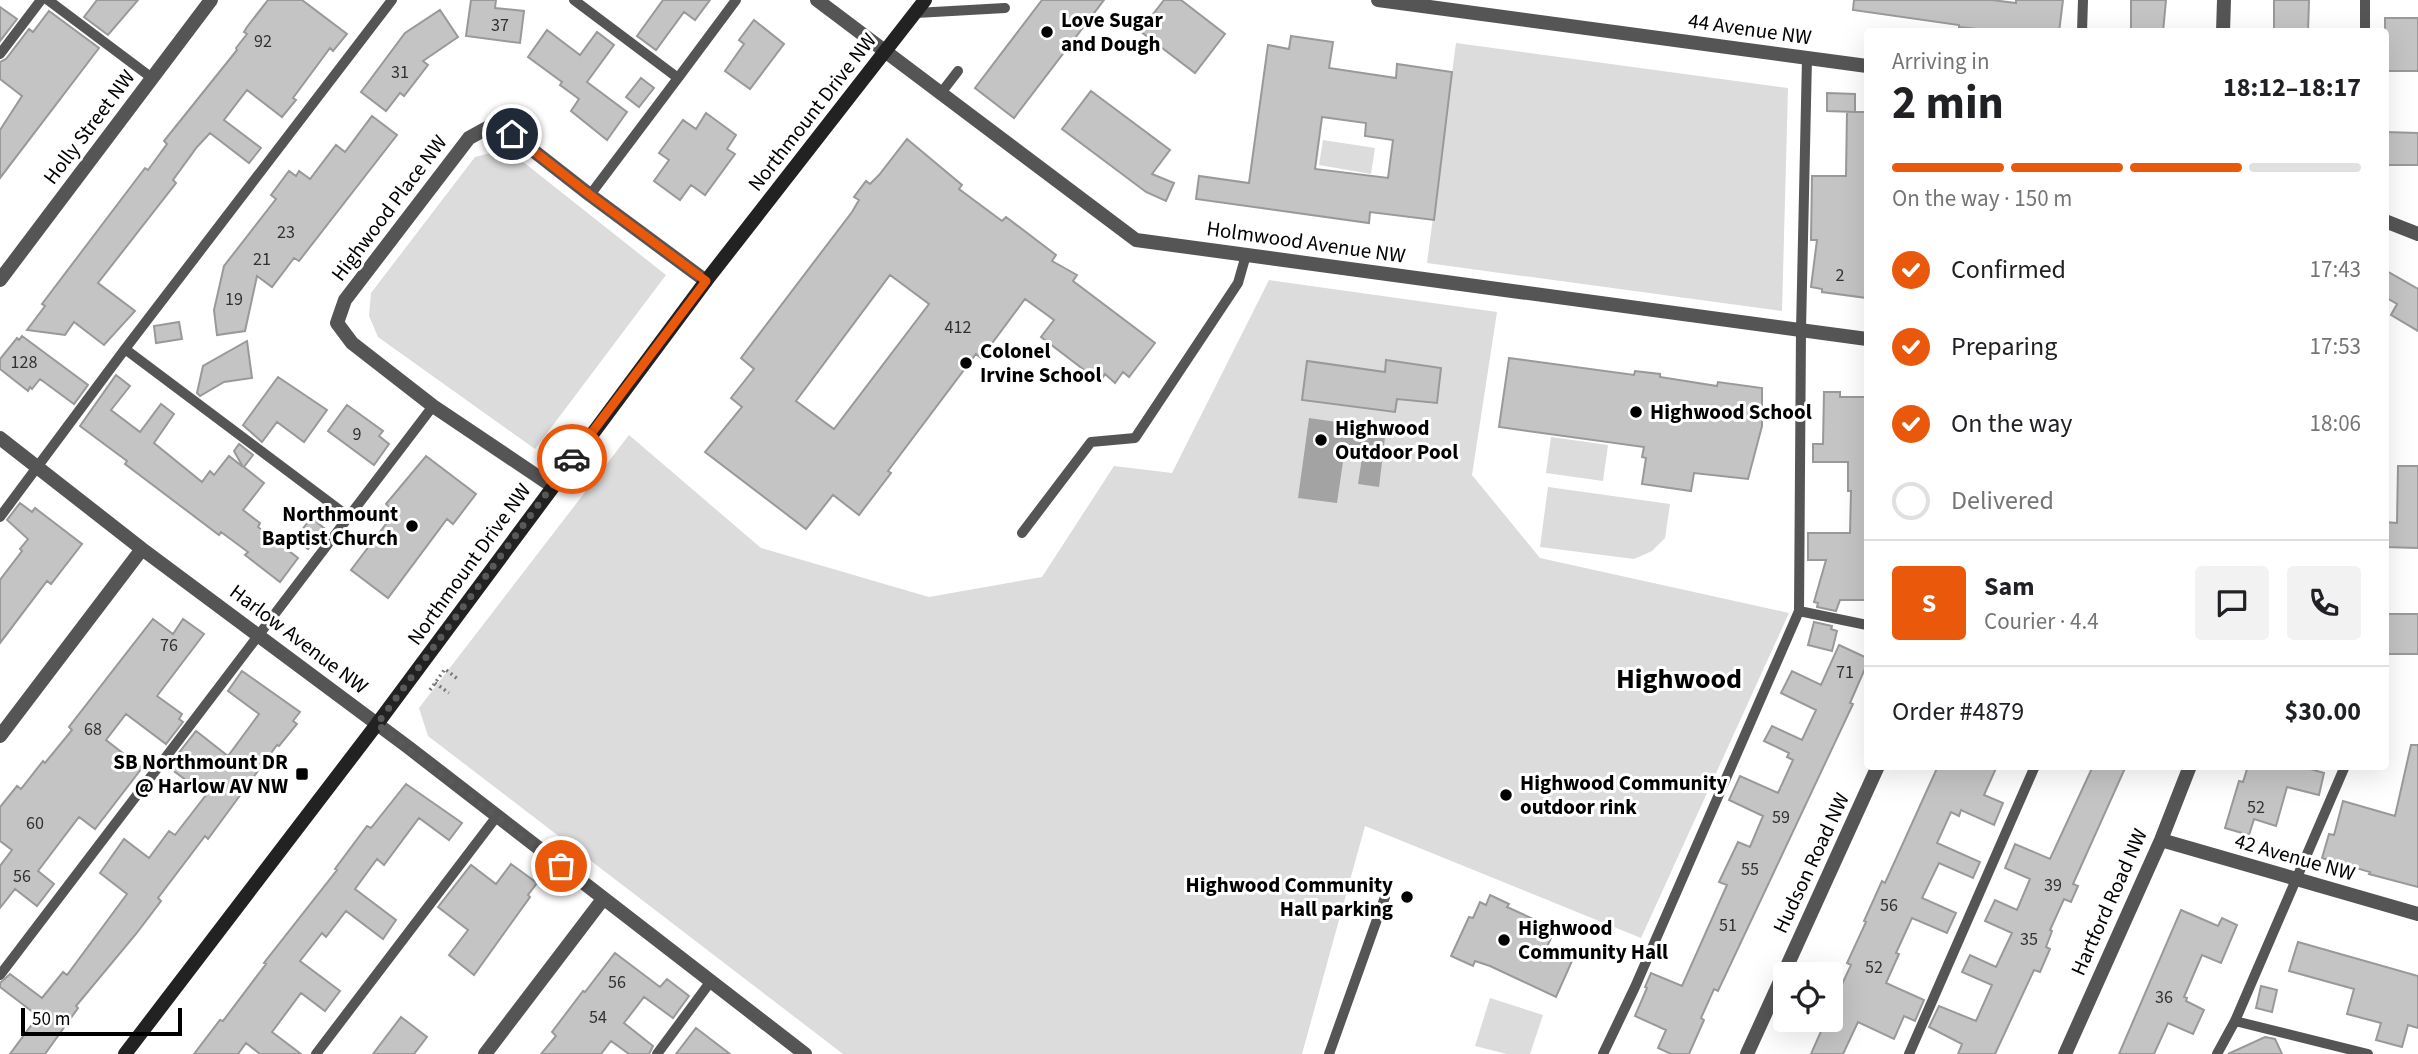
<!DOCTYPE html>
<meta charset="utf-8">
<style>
:root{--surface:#fff;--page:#f2f2f2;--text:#202124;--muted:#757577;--line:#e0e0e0;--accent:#ea580c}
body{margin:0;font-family:"Source Sans 3",sans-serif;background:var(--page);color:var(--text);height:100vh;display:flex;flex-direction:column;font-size:26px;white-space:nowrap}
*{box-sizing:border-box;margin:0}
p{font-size:23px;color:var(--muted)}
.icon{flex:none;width:38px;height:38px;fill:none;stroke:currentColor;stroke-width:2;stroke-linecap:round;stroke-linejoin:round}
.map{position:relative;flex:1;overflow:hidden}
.drawer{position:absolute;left:1864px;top:28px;width:525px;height:742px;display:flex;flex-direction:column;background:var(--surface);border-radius:7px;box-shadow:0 7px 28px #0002}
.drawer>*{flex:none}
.fabs{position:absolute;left:1773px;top:962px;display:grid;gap:14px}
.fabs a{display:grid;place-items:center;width:70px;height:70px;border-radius:7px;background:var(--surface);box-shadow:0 7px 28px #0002;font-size:35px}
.scale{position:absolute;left:21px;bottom:18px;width:161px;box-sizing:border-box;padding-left:7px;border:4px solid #000;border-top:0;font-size:19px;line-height:24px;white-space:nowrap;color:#000;-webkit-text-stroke:5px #fff;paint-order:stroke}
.pin{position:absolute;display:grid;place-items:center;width:60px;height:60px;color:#fff;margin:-30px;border:4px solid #fff;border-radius:50%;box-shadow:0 2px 7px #0007}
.courier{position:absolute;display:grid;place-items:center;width:70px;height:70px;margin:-35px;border:5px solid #ea580c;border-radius:50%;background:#fff;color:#222;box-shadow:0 2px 9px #0007}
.overview em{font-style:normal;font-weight:700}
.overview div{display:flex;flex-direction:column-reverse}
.overview{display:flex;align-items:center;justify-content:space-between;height:119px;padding:0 28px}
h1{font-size:46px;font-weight:700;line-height:52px}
.bar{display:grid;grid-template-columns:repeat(4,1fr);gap:10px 7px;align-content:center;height:84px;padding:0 28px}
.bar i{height:9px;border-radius:5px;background:var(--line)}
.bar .active{background:var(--accent)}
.bar p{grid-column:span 4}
.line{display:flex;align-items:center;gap:18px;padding:0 28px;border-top:2px solid var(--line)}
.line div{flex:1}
.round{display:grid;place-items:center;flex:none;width:74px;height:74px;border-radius:7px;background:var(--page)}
ol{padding:0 28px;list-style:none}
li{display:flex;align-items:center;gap:21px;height:77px}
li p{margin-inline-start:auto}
li .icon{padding:7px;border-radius:50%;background:var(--accent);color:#fff;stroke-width:4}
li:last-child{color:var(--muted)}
li i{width:38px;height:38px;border:4px solid var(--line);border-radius:50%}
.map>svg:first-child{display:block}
.green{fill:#dcdcdc}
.water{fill:#a3a3a3}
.building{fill:#c4c4c4;stroke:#999;stroke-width:2;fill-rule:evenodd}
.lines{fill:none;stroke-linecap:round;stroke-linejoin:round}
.path{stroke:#777;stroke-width:3.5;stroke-dasharray:2 3.5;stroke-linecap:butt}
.lane{stroke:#555;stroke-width:10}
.street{stroke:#555;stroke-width:14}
.secondary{stroke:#222;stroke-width:14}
.done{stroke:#595959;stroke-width:7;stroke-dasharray:0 12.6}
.route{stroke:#ea580c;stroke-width:9}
.poi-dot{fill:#000;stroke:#fff;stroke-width:2.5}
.labels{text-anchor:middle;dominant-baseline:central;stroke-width:6;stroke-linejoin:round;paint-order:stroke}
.number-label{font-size:18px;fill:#313131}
.poi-label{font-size:21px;font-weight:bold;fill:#000;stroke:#fff;text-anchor:start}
.street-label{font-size:21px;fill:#000;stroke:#fff}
.district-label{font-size:28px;font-weight:bold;fill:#000;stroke:#fff}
</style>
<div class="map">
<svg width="2418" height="1054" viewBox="0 0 2418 1054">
<rect width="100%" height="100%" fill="#fff"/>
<!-- green -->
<path class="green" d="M1456 43 1788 88 1782 311 1427 263Z
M1323 140 1375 148 1371 174 1319 165Z
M498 151 522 161 666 275 535 449 378 337 369 316 371 293 475 157Z
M1269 280 1497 312 1472 475 1540 558 1789 613 1641 938 1365 826 1302 1054H843L428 736 419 708 629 435 761 548 929 597 1042 577 1114 466 1172 473Z
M1551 437 1608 445 1603 481 1546 473Z
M1548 487 1670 504 1665 538 1652 551 1634 559 1540 547Z
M1490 998 1543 1015 1530 1054H1507L1475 1046Z"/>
<!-- water -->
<path class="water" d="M1309 418 1386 429 1379 487 1358 484 1363 451 1345 448 1337 503 1298 498Z"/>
<!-- building -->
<path class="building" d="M97 0H138L108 35 84 17Z
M268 0H302L347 34 333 51 330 48 293 98 296 100 282 117 247 90 224 120 261 148 249 163 210 133 197 147 173 180 176 183 98 283 135 311 104 345 74 322 65 335 27 330 45 306 42 304 145 168 148 170 167 144 164 141 237 50 236 48 247 34 244 32 247 27Z
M471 0H496L495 8 524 11 520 43 466 36Z
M663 0H710L695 20 684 12 656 50 637 36Z
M1042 0H1104L1014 118 975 88Z
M1164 0H1181L1225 34 1195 73 1140 31Z
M1854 0H1992L2016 3V0H2063L2059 32H2005L1959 27V25L1853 10Z
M2131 0H2166L2163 32H2131Z
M2274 0H2309L2308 32H2274Z
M0 7 17 19 0 41Z
M440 10 458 37 423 61 428 65 404 96 400 93 386 111 361 92 405 33Z
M49 11 99 48 0 178V130L22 96 0 79V62L6 59 29 29 33 32Z
M2385 18H2418V71H2385Z
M754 20 784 44 750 89 725 71 744 44 739 40Z
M547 30 580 55 597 32 614 45 587 82 627 112 607 140 571 111 579 99 560 85 562 82 528 57Z
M1291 36 1333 42 1329 68 1396 78 1397 64 1452 72 1434 220 1370 212 1369 223 1196 199 1199 176 1249 183 1268 45 1289 49ZM1322 117 1366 123 1365 136 1393 140 1388 178 1315 169Z
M641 78 654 88 639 107 626 97Z
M1091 91 1170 150 1152 174 1174 183 1166 201 1146 192 1062 129Z
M1827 93 1855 94V112L1827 111Z
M1847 112H1867V298L1822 292V289L1811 287 1817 240H1811L1812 176H1846Z
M706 113 736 135 727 149 735 154 705 195 691 185 680 200 654 181 669 160 659 153 683 120 696 129Z
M372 116 397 135 299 261 294 258 272 287 257 276 245 331 217 335 214 310 224 266 276 199 271 195 289 171 296 176 299 171 310 179 336 145 345 152Z
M2385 132 2418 133V165H2385Z
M907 139 962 185 959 189 1002 221 1006 217 1056 255 1052 261 1077 275 1073 281 1155 343 1129 377 1123 372 1115 383 1105 374 1100 382 1041 337 1054 320 1025 299 981 358 976 354 888 471 891 473 859 515 833 495 806 529 705 452 742 407 731 398 754 369 741 358 852 212 859 200 854 197 866 181 870 184 879 175ZM890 275 929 304 834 429 796 401Z
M2385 270 2418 289V331L2391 315 2397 304 2385 297Z
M179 322 182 339 156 343 154 326Z
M22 336 88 385 74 404 40 379 32 389 30 387 28 391 0 369V359L17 338 19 340Z
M247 341 252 378 224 382 200 396 197 393 203 366Z
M1509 358 1634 375 1635 371 1660 374V377L1717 386 1718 382 1762 388V426L1748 479 1694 473 1691 491 1642 484 1646 458 1642 457 1644 447 1499 427Z
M1386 360 1441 368 1437 403 1397 399 1395 412 1302 400 1307 361 1385 372Z
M116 375 130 386 111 410 140 432 161 404 174 414 154 443 202 482 210 471 214 475 229 456 243 467 234 451 239 444 253 455 244 467 264 483 243 510 260 523 258 527 298 558 280 582 245 555 248 552 221 532 219 535 125 464 127 461 80 426Z
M278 377 327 410 304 442 277 422 262 442 243 425Z
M1824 392H1840V397H1867V600H1840L1836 611 1817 607 1818 603 1814 602 1826 560H1808V533H1850L1851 491H1848V462H1813V444H1823Z
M347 405 383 431 379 436 389 444 374 465 328 431Z
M426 456 476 494 453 524 447 519 388 598 351 570 395 512 386 504Z
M2398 466H2418V548L2385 547V522L2397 523Z
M20 503 32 512 35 508 82 544 51 584 47 581 0 643V580L22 551 20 549 28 539 7 520Z
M311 518 324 528 308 549 295 539Z
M2385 614H2418V654H2385Z
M153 619 173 634 183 619 204 634 157 696 182 714 179 719 183 722 166 744 126 714 106 740 142 768 95 829 79 817 38 871 54 884 37 906 15 889 0 908V866L12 850 0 841V807L17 786 21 789 43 761 45 763 72 730 69 727Z
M1814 622 1832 626 1831 629 1837 631 1832 651 1808 645Z
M1839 645 1867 658V664L1850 703 1853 704 1718 991 1714 989 1701 1018 1704 1020 1689 1054H1671L1658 1048 1666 1030 1635 1016 1647 988 1645 987 1651 973 1682 986 1727 885 1719 882 1738 842 1750 847 1763 816 1729 800 1740 776 1778 793 1793 760 1787 757 1789 753 1764 741 1772 726 1802 740 1816 710 1781 693 1792 671 1821 685Z
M242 671 300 712 293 721 297 724 279 746 277 745 208 839 205 836 158 898 161 901 136 934 76 1006 78 1008 45 1054H10L38 1016 0 987V983L10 974 42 998 63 972 67 975 127 894 100 873 124 839 149 858 169 831 175 835 206 795 171 769 181 756 178 754 196 731 228 756 259 714 228 691Z
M2411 745H2418V887L2369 874 2370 872 2322 858 2329 834 2334 835 2343 801 2395 816Z
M1938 766H1997L1984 795 2003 803 1994 825 1961 810 1959 816 1951 812 1937 843 1980 862 1973 878 1939 863 1922 898 1956 913 1947 933 1912 918 1896 953 1899 954 1886 983 1924 1000 1915 1021 1904 1016 1894 1039 1858 1022 1843 1054H1811L1826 1020H1830V1010L1851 965 1847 963 1866 922 1864 921 1882 881 1885 883Z
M2093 766H2126L2073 884 2078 886 2071 902 2064 899 2050 930 2052 931 2046 947 2050 949 2040 972 2034 970 1995 1054H1958L1962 1044 1929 1027 1939 1006 1976 1021 1992 985 1962 972 1970 955 1996 967 2012 933 1985 921 1995 900 2017 910 2030 879 2005 868 2015 844 2050 859Z
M2248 766H2300L2324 773 2319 795 2287 787 2276 826 2254 819 2249 835 2225 828 2239 781 2243 782Z
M406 784 462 823 449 840 419 818 384 865 377 859 355 889 396 920 383 939 346 911 326 937 322 933 300 961 340 991 325 1011 301 993 272 1032 301 1054H260L246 1043 238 1054H194L220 1020 223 1021 266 964 264 963 337 870 335 869 367 826 371 828Z
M511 864 537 883 528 895 530 897 474 975 449 955 468 930 438 907 471 865 496 884Z
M1490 895 1509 904 1507 907 1555 929 1546 949 1572 961 1556 997 1490 966 1475 961 1473 966 1451 956 1469 917 1473 918 1480 902 1486 905Z
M2181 910 2218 926 2222 918 2237 925 2221 963 2202 955 2184 997 2187 998 2186 1001 2204 1010 2193 1034 2168 1023 2154 1054H2119Z
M2298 942 2418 976V1028L2408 1025 2402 1047 2376 1040 2381 1023 2347 1014 2354 989 2289 971Z
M615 953 660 987 667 979 689 996 673 1018 644 997 624 1023 653 1046 649 1054H629L611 1041 601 1054H541L556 1036 552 1032 583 991 585 992Z
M2261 986 2277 990 2272 1012 2256 1008Z
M401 1017 427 1037 414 1054H373Z
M696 1028 730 1054H676Z
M2265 1037 2275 1039 2282 1054H2228Z"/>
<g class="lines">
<!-- path -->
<path class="path" d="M435 683 449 693
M430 690 445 669 459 680"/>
<!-- lane -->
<path class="lane" d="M48 0 152 78
M574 0 678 78 590 195
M916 13 1005 8
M2082 32 2083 0
M2365 32V0
M0 54 41 0
M678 78 736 0
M941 93 958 71
M125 349 349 517
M0 517 125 349 392 0
M1022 533 1091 442 1135 438 1238 283 1246 255
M1799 611 1867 625
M0 975 433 406
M2235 1021 2368 1054
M316 1054 497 816
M657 1054 711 981
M1329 1054 1385 897
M1603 1054 1635 987 1799 611 1801 330 1807 58
M1909 1054 2035 766
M2217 1054 2235 1021 2345 766"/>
<!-- street -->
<path class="street" d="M817 0 1136 240 1867 339
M1378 0 1867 66
M2223 32 2224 0
M2385 221 2418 234
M0 280 211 0
M0 438 142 549 408 747 805 1054
M552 486 433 406 352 343 337 323 345 300 469 138 489 127 512 134 590 195 706 281
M0 736 142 549
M2161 840 2418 914
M485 1054 603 899
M1747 1054 1878 766
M2065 1054 2161 840 2190 766"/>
<!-- secondary -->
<path class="secondary" d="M125 1054 377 724 706 281 925 0"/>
</g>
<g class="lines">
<!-- done -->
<path class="done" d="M561 866 377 724 572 459"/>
<!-- route -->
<path class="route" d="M512 134 590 195 706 281 572 459"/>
</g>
<!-- markers -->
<g class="poi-dot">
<circle cx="1047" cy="32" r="7"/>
<circle cx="966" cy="363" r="7"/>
<circle cx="1636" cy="412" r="7"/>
<circle cx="1321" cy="440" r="7"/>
<circle cx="412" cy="526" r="7"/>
<rect x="295" y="767" width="14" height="14" rx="3.5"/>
<circle cx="1506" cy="795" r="7"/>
<circle cx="1407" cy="897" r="7"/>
<circle cx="1504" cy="940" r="7"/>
</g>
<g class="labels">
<!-- number labels -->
<g class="number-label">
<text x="500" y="25">37</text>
<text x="263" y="41">92</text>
<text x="400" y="72">31</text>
<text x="286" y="232">23</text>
<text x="262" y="259">21</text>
<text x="1840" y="275">2</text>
<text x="234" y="299">19</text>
<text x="958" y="327">412</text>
<text x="24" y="362">128</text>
<text x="357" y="434">9</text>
<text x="169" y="645">76</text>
<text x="1845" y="672">71</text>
<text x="93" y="729">68</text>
<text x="2256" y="807">52</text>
<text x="1781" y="817">59</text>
<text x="35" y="823">60</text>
<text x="1750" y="869">55</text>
<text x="22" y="876">56</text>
<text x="2053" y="885">39</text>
<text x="1889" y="905">56</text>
<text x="1728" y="925">51</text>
<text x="2029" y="939">35</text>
<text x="1874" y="967">52</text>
<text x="617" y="982">56</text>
<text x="2164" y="997">36</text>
<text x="598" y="1017">54</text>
</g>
<!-- poi labels -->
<g class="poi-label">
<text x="1061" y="20">Love Sugar<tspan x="1061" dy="24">and Dough</tspan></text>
<text x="980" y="351">Colonel<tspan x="980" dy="24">Irvine School</tspan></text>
<text x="1650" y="412">Highwood School</text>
<text x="1335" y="428">Highwood<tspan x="1335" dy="24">Outdoor Pool</tspan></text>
<text x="398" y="514" text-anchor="end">Northmount<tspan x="398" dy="24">Baptist Church</tspan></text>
<text x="288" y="762" text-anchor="end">SB Northmount DR<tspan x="288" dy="24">@ Harlow AV NW</tspan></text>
<text x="1520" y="783">Highwood Community<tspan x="1520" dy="24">outdoor rink</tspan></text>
<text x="1393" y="885" text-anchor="end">Highwood Community<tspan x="1393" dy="24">Hall parking</tspan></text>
<text x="1518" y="928">Highwood<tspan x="1518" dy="24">Community Hall</tspan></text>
</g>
<!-- street labels -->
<g class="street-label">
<text transform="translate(1750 29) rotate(8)">44 Avenue NW</text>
<text transform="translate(812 112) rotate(-52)">Northmount Drive NW</text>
<text transform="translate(89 127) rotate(-53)">Holly Street NW</text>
<text transform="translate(389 208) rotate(-53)">Highwood Place NW</text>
<text transform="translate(1306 242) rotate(8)">Holmwood Avenue NW</text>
<text transform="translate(469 564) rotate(-54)">Northmount Drive NW</text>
<text transform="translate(299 639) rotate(37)">Harlow Avenue NW</text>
<text transform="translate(2295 857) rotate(16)">42 Avenue NW</text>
<text transform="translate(1811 863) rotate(-65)">Hudson Road NW</text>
<text transform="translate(2109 902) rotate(-66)">Hartford Road NW</text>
</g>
<!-- district labels -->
<g class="district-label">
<text x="1679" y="679">Highwood</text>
</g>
</g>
</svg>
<div class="fabs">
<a><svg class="icon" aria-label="locate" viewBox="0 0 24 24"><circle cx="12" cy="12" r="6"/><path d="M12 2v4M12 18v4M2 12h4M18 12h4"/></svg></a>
</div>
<div class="scale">50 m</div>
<div class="pin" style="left:561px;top:866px;background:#ea580c"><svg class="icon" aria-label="bag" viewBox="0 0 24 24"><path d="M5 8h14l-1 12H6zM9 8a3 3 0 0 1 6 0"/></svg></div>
<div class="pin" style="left:512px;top:134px;background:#1f2937"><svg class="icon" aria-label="home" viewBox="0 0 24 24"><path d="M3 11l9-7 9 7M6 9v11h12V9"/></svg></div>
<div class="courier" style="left:572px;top:459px"><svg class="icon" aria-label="car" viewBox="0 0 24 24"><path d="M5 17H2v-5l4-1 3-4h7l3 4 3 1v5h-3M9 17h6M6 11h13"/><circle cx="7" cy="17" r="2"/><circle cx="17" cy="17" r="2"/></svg></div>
<section class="drawer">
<div class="overview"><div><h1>2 min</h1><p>Arriving in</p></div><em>18:12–18:17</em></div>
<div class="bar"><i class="active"></i><i class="active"></i><i class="active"></i><i></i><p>On the way · 150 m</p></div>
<ol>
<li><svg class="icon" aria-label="check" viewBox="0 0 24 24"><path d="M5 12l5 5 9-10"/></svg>Confirmed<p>17:43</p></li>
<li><svg class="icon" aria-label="check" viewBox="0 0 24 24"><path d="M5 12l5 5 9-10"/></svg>Preparing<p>17:53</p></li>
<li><svg class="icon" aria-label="check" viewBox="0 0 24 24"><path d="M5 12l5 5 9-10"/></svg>On the way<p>18:06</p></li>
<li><i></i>Delivered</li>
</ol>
<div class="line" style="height:126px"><b class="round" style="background:var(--accent);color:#fff">S</b><div><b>Sam</b><p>Courier · 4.4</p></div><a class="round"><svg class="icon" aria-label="chat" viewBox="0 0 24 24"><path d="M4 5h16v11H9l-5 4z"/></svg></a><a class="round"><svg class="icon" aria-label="phone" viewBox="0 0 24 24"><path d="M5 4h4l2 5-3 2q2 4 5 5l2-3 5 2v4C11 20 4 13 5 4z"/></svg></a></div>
<div class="line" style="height:91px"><div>Order #4879</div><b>$30.00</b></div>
</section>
</div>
